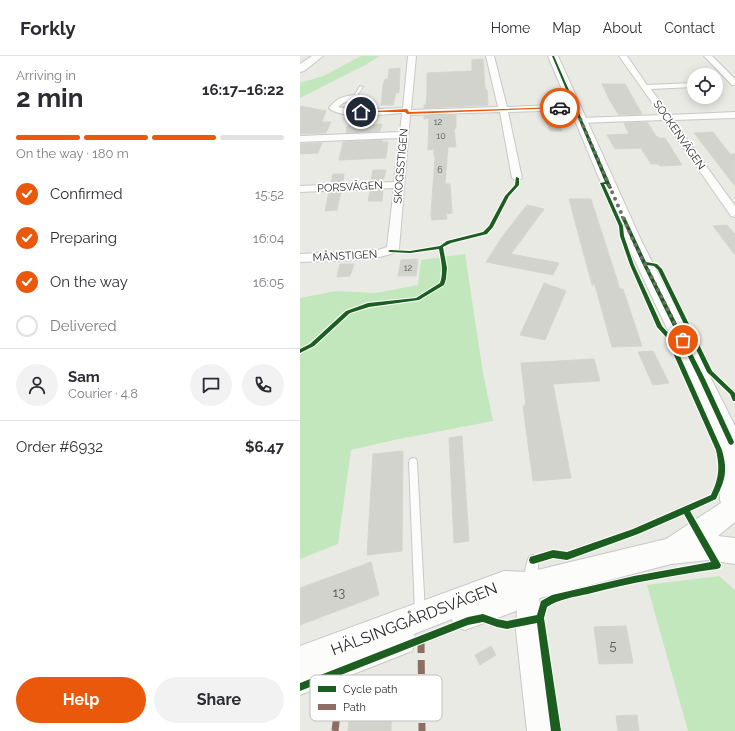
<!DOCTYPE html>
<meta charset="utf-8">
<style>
:root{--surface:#fff;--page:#f2f2f3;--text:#2b2b33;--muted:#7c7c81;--line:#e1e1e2;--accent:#ea580c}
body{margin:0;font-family:Raleway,sans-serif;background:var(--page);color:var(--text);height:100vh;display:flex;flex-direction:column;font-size:15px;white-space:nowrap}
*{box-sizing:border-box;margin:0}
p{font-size:13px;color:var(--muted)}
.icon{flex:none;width:22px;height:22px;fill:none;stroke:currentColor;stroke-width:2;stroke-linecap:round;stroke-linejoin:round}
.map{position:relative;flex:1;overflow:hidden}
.details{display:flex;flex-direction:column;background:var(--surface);width:300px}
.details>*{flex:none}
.tools{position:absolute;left:387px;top:12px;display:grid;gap:8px}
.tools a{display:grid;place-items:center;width:36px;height:36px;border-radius:50%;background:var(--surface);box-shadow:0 2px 10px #0003;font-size:20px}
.pin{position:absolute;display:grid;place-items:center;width:34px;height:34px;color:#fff;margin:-17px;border:2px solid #fff;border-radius:50%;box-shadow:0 1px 4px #0007}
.courier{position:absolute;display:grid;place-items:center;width:40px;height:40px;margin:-20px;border:3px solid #ea580c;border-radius:50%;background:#fff;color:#222;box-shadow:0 1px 5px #0007}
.summary em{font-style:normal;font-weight:700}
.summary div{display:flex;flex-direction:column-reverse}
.summary{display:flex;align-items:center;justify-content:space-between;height:68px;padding:0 16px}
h1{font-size:26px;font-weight:700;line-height:30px}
.bar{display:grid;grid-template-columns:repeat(4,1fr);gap:6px 4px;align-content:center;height:48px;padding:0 16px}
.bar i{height:5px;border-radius:3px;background:var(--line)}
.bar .on{background:var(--accent)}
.bar p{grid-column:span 4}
.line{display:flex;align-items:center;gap:10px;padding:0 16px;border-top:1px solid var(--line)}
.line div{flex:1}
.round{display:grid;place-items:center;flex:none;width:42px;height:42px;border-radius:21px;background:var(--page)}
ol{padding:0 16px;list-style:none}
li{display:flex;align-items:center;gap:12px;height:44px}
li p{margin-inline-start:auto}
li .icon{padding:4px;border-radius:50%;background:var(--accent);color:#fff;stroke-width:4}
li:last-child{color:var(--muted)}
li i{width:22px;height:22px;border:2px solid var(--line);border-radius:50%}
.button{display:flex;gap:8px;margin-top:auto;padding:8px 16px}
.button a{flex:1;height:46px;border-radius:24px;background:var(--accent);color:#fff;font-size:16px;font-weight:700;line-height:46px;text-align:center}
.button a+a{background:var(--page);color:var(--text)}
header{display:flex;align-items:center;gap:24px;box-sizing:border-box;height:56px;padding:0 20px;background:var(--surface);border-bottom:1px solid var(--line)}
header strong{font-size:19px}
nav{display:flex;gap:22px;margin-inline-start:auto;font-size:14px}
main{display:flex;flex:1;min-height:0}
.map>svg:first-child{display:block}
.green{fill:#c2e7bd}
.building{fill:#d3d3ce;stroke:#d5d5d0}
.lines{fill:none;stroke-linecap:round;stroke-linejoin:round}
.lane-casing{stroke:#c8c8c8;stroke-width:2}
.street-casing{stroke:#c8c8c8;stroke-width:2}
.secondary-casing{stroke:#c8c8c8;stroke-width:2}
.lane{fill:#fcfcfb;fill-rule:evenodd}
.street{fill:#fcfcfb;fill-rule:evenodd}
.secondary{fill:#fcfcfb;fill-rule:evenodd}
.quiet{stroke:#8d6e63;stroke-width:7;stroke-dasharray:14 7;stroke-linecap:butt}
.cycleway-casing{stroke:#fff;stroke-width:2}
.cycleway{fill:#1b5e20;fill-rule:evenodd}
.route{fill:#ea580c}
.done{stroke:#6f6f6d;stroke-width:4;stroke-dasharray:0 7.2}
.labels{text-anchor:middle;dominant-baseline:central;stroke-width:3.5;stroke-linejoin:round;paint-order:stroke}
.far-number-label{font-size:9px;fill:#575756}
.far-street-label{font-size:11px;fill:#2d2d2d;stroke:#fff}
.near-number-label{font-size:13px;fill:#575756}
.near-street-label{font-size:16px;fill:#2d2d2d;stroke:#fff}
.key{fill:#fff;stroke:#c0c0c0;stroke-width:1}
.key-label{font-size:11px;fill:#2d2d2d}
</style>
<header>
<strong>Forkly</strong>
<nav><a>Home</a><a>Map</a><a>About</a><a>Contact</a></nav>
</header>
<main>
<section class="details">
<div class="summary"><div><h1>2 min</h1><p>Arriving in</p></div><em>16:17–16:22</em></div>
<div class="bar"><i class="on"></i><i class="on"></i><i class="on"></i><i></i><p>On the way · 180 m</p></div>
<ol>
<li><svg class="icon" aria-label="check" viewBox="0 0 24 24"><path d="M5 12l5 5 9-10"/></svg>Confirmed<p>15:52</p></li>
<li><svg class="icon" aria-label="check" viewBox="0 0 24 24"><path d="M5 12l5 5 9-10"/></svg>Preparing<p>16:04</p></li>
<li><svg class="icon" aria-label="check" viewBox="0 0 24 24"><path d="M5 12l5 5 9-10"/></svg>On the way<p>16:05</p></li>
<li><i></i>Delivered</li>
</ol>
<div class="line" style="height:72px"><a class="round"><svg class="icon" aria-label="person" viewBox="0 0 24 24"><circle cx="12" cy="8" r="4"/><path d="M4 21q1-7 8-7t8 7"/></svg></a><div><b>Sam</b><p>Courier · 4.8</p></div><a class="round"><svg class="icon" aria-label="chat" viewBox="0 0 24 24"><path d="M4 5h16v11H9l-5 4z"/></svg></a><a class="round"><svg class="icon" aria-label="phone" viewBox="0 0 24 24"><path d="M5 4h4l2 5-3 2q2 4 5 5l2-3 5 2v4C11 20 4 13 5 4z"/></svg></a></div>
<div class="line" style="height:52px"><div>Order #6932</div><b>$6.47</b></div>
<div class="button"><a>Help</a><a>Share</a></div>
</section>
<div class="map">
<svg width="435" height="675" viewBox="0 0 435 675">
<rect width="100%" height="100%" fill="#eaeae4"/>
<!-- green -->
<path class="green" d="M61 0H80L65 9 0 42V27L23 20Z
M165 198 183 317 193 365 94 384 51 394 38 488 0 503V242L36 235 76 237 118 229 121 204Z
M419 520 435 534V675H388L347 529Z"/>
<!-- building -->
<path class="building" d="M183 3 185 32 187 34 188 49 124 52V49H126L127 37V17L172 15V4Z
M100 12 99 37H96L93 49H81L83 29 85 23H88L89 13Z
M302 28H325L342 58 319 59 310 45Z
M0 50 26 55 22 66H31L26 77 0 78Z
M254 56 262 75H250L243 57Z
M156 59V72L154 73 156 91H148L145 128H150L152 157 146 158 147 163 132 164 131 159 135 101H134V93L128 94 129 62 124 63V60Z
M347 66 356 80 359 82H365L382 109 360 110 359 108H351L341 92 315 93 307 79 329 78 324 67Z
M82 68 80 75 46 77 47 70Z
M413 76 430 98H435V130L394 77Z
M82 84V86H88L86 102 39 104 43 86Z
M0 87V88L22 87 18 97 0 98Z
M73 114H86L83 125H71Z
M33 118H44L43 127H31Z
M83 134 82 145H68L70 135Z
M29 136H41L37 154 25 155Z
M269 143H291L320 233H323L342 290 312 291 295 229H292Z
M227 149 244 153 211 198 259 207 253 219 186 206 202 181Z
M427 169 435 178V199L413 170Z
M118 203 116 220H98L101 204Z
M40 208H54L50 220 37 221Z
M244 227 266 235 245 284 220 279Z
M353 295 369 327 353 329 338 296Z
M294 303 300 325 253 328 271 422 233 425 223 350H226L221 307Z
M162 380 169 485 154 487 149 382Z
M103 395 102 495 67 499 73 398Z
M71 506 79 539 0 569V532Z
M326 570 333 607 299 608 294 571Z
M191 590 196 599 180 609 175 599Z
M92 637 91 675H48L51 642Z
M337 659 339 675H318L316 660Z"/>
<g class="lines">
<!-- lane casing -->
<g class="lane-casing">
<path id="lane" d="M60 30 63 31 55 42H53Z
M113 402 116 403 117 406 125 557 124 561 120 562 116 561 115 557 109 406 110 403Z
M233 499 237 501C240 508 237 522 234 529L230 530 226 529C223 522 226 508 229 501Z"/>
</g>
<!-- street casing -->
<g class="street-casing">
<path id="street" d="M108 0H116L111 54 198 51 186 0H194L207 51 275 48 279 51 275 54 208 56 222 122 217 125 212 122 200 56 110 59 99 193C90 206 18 205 0 206V198L78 194 87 191 94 132 0 136V130L94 126 99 82 0 86V80L100 76 102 57C86 58 41 64 29 52 36 42 46 39 57 39L61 41 58 54 103 52ZM52 44 49 53 38 51 43 47Z
M319 0H327L347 29 394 27V31L351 33 369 59 435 56V62L373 64 435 150V161L431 160 364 64 278 67 277 65 281 62 361 59Z
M404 0H412L435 23V29H432Z
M229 520 236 523 240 530 238 575 251 675H227L216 575 218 530 222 523Z"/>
</g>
<!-- secondary casing -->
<g class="secondary-casing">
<path id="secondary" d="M12 0H23L4 15 0 16V8Z
M248 0H258L341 184 435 370V466L418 480 435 482V508L408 504 371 508 236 543 216 555 165 574 154 570 152 563 114 578 116 584 112 595 0 639V590L204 515 229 516 366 483 421 447 420 444 419 386 391 323 325 184Z"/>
</g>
<!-- lane -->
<use href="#lane" class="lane"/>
<!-- street -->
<use href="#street" class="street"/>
<!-- secondary -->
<use href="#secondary" class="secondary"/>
<!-- quiet -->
<path class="quiet" d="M121 583 122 675
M21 656 38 647
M35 675 42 615"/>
<!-- cycleway casing -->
<g class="cycleway-casing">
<path id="cycleway" d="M252 0H254L312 132 309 133 306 128H304L323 170 324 180 334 209 362 270 371 280 422 394C428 415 425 424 416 443L390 455 421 509 420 512 417 513C374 519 330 527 288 538 274 541 259 543 247 551L244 562 261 675H251L237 567 207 573 197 571 183 566 168 569 0 635V627L168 561 183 558 197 563 207 565 237 559 241 545 252 539 334 520 411 506 384 458 338 478 267 504 253 502 233 508 230 507 229 504 230 501 253 494 267 496 333 473 411 439C419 422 420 412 416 394L366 281 357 271 330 209 320 180 319 170 300 127 305 126Z
M216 121 219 122V129L209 140 193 171 187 178 151 187 143 191 147 212 146 223 144 229 119 244 69 251 50 257 14 290 0 297V293L10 288 46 255 68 247 116 242 140 227C144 216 141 204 139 193L110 197 90 196 88 195 90 194 110 195 140 190 147 185 183 176 189 170 205 140 215 129Z
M321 160 325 161 346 206 357 208 362 213 412 315 435 337V345H433L430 338 407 316 358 214 354 210 347 209 405 323 434 386 433 388 431 389 429 388 428 386 399 323 342 207 321 161Z"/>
</g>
<!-- cycleway -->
<use href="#cycleway" class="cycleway"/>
</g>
<!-- route -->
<path class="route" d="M260 51 261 52 107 58 105 56H60L107 53 109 56Z"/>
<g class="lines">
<!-- done -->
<path class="done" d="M260 52 275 51 333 184 383 284"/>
</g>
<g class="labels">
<!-- far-number labels -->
<g class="far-number-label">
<text x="138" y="66">12</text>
<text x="141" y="80">10</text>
<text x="140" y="114">6</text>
<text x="108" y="212">12</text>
</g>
<!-- far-street labels -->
<g class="far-street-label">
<text transform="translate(379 79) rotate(55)">SOCKENVÄGEN</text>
<text transform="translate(101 110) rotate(-85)">SKOGSSTIGEN</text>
<text transform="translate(50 131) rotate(-3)">PORSVÄGEN</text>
<text transform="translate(45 200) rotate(-3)">MÅNSTIGEN</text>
</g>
<!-- near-number labels -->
<g class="near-number-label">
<text x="39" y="536">13</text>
<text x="313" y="589">5</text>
</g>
<!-- near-street labels -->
<g class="near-street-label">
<text transform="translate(114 563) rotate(-21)">HÄLSINGGÅRDSVÄGEN</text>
</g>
</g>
<!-- legend -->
<rect x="10" y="619" width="132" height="46" rx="6" class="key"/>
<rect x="18" y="630" width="18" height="6" fill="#1b5e20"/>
<rect x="18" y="648" width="18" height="6" fill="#8d6e63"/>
<g class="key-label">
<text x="43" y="637">Cycle path</text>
<text x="43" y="655">Path</text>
</g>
</svg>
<div class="tools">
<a><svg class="icon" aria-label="locate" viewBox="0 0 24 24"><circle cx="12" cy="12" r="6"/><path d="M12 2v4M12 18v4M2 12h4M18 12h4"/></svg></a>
</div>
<div class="pin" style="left:383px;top:284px;background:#ea580c"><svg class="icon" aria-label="bag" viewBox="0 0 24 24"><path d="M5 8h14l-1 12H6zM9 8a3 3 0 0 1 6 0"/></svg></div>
<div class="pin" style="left:61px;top:56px;background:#1f2937"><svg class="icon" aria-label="home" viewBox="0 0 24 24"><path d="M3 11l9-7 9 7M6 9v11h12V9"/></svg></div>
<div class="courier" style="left:260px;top:52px"><svg class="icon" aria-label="car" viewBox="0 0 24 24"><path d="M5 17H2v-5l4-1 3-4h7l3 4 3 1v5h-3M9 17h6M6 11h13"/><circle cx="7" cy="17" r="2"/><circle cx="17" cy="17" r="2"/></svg></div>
</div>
</main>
